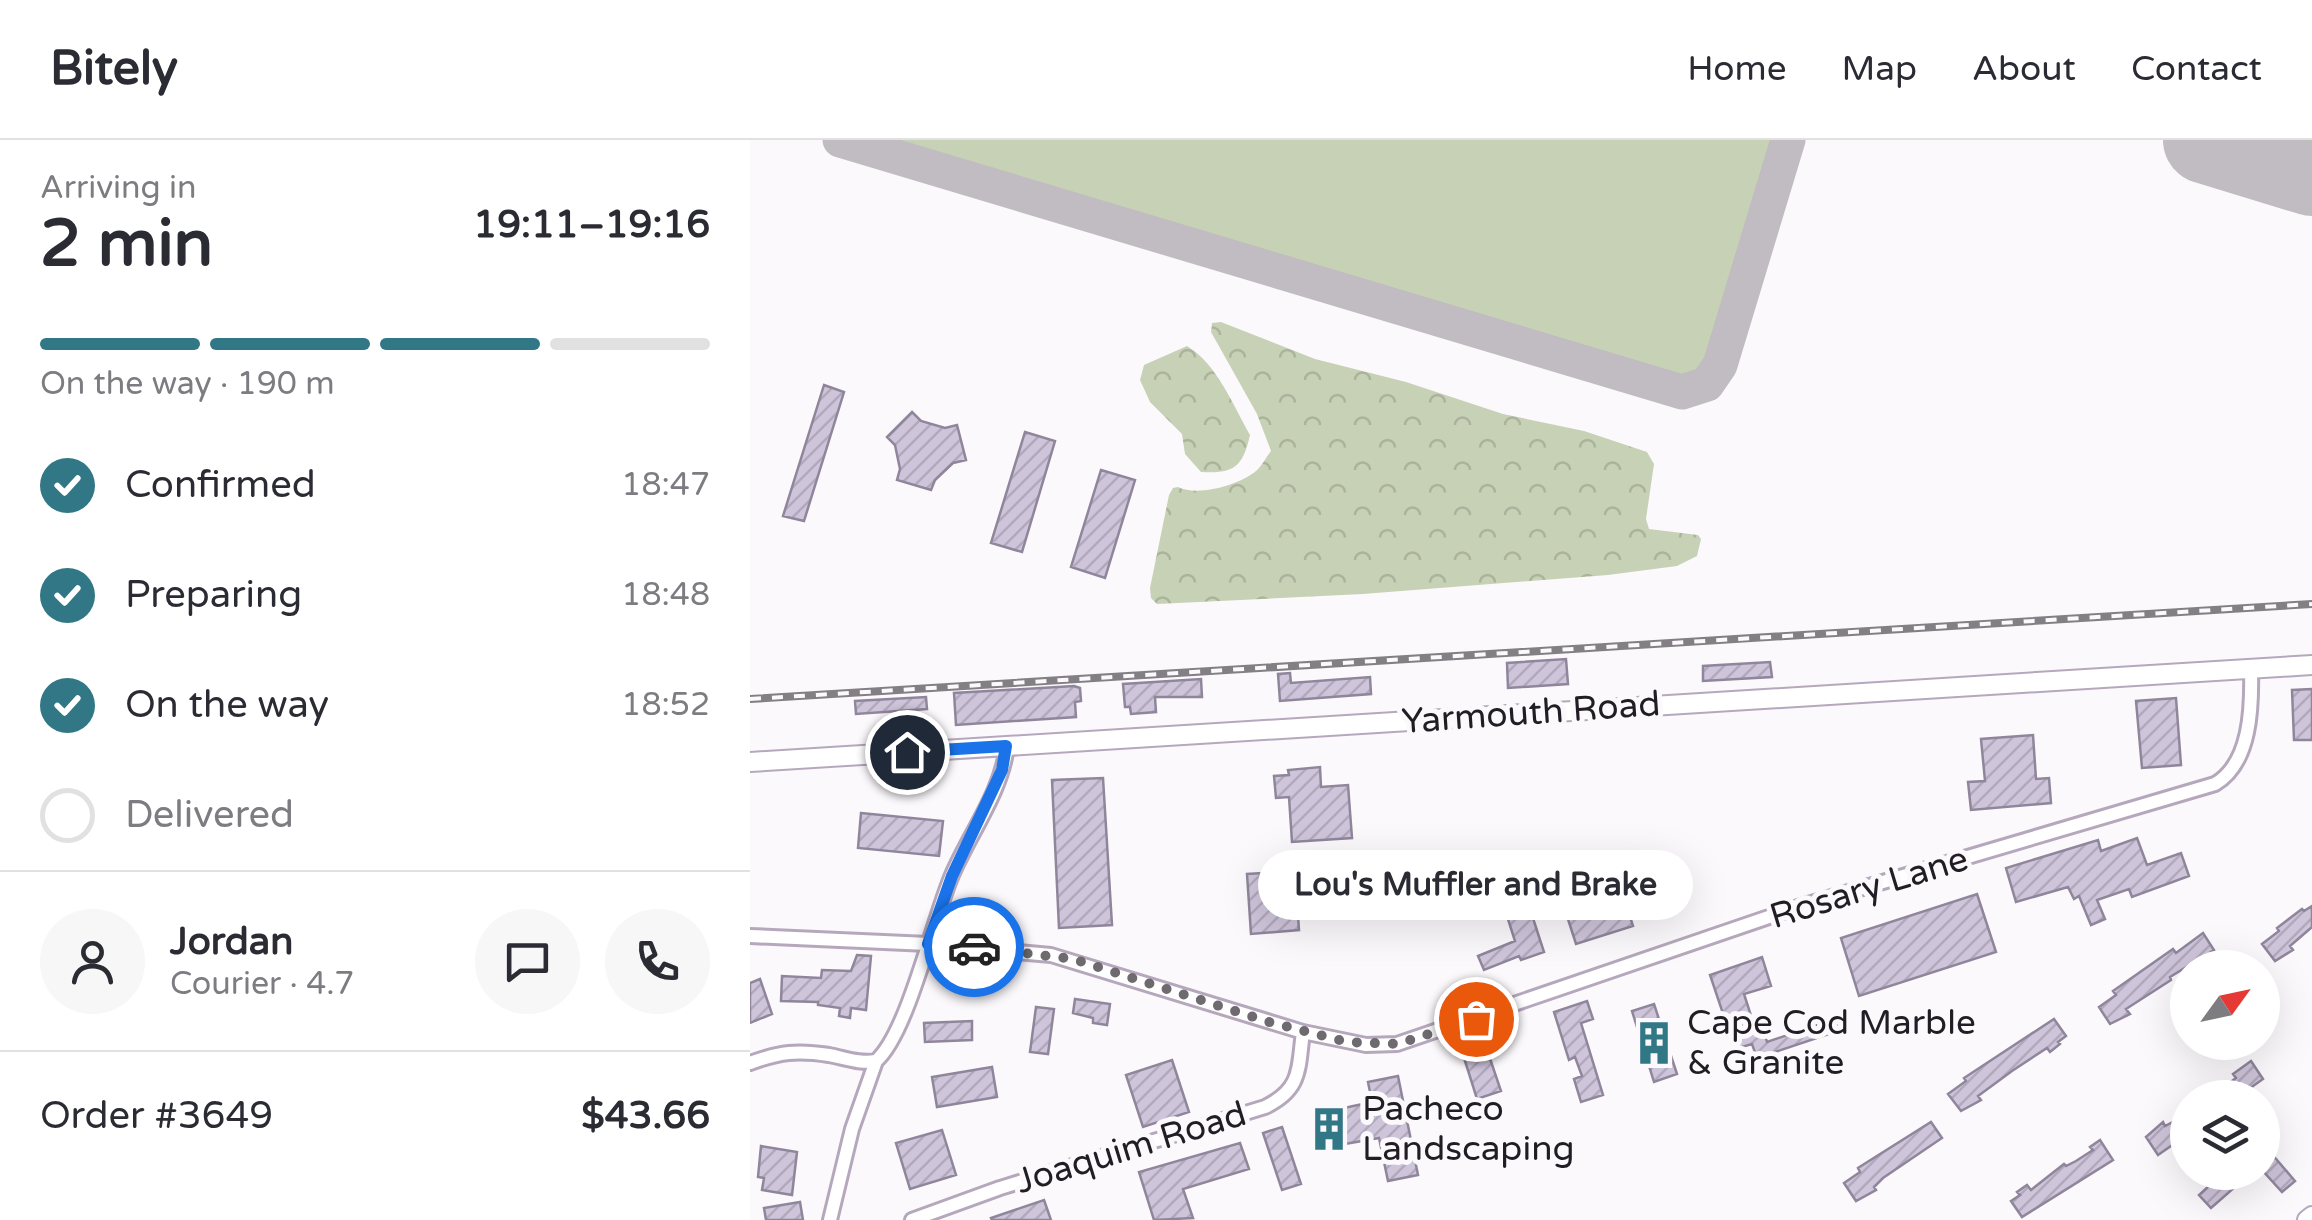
<!DOCTYPE html>
<meta charset="utf-8">
<style>
:root{--surface:#fff;--page:#f7f7f7;--text:#2b2b33;--muted:#7c7c81;--line:#e1e1e2;--accent:#327785}
body{margin:0;font-family:"Varela Round",sans-serif;background:var(--page);color:var(--text);height:100vh;display:flex;flex-direction:column;font-size:38px;white-space:nowrap}
*{box-sizing:border-box;margin:0}
p{font-size:32px;color:var(--muted)}
.icon{flex:none;width:55px;height:55px;fill:none;stroke:currentColor;stroke-width:2;stroke-linecap:round;stroke-linejoin:round}
.map{position:relative;flex:1;overflow:hidden}
.panel{display:flex;flex-direction:column;background:var(--surface);width:750px}
.panel>*{flex:none}
.needle{width:65px;rotate:57deg}
.fabs{position:absolute;left:1420px;top:810px;display:grid;gap:20px}
.fabs a{display:grid;place-items:center;width:110px;height:110px;border-radius:50%;background:var(--surface);box-shadow:0 10px 40px #0002;font-size:50px}
.pin{position:absolute;display:grid;place-items:center;width:85px;height:85px;color:#fff;margin:-42px;border:5px solid #fff;border-radius:50%;box-shadow:0 2px 10px #0007}
.courier{position:absolute;display:grid;place-items:center;width:100px;height:100px;margin:-50px;border:8px solid #1a73e8;border-radius:50%;background:#fff;color:#222;box-shadow:0 2px 12px #0007}
.bubble{position:absolute;height:70px;border-radius:35px;background:var(--surface);box-shadow:0 10px 40px #0002;font-size:32px;font-weight:700;line-height:70px;text-align:center}
.headline em{font-style:normal;font-weight:700}
.headline div{display:flex;flex-direction:column-reverse}
.headline{display:flex;align-items:center;justify-content:space-between;height:170px;padding:0 40px}
h1{font-size:65px;font-weight:700;line-height:75px}
.bar{display:grid;grid-template-columns:repeat(4,1fr);gap:15px 10px;align-content:center;height:120px;padding:0 40px}
.bar i{height:12px;border-radius:8px;background:var(--line)}
.bar .active{background:var(--accent)}
.bar p{grid-column:span 4}
.line{display:flex;align-items:center;gap:25px;padding:0 40px;border-top:2px solid var(--line)}
.line div{flex:1}
.round{display:grid;place-items:center;flex:none;width:105px;height:105px;border-radius:52px;background:var(--page)}
ol{padding:0 40px;list-style:none}
li{display:flex;align-items:center;gap:30px;height:110px}
li p{margin-inline-start:auto}
li .icon{padding:10px;border-radius:50%;background:var(--accent);color:#fff;stroke-width:4}
li:last-child{color:var(--muted)}
li i{width:55px;height:55px;border:5px solid var(--line);border-radius:50%}
header{display:flex;align-items:center;gap:60px;box-sizing:border-box;height:140px;padding:0 50px;background:var(--surface);border-bottom:2px solid var(--line)}
header strong{font-size:48px}
nav{display:flex;gap:55px;margin-inline-start:auto;font-size:35px}
main{display:flex;flex:1;min-height:0}
.map>svg:first-child{display:block}
.green{fill:#c7d1b6}
.forest{fill:url(#forest-crowns)}
.lines{fill:none;stroke-linecap:round;stroke-linejoin:round}
.taxiway{stroke:#c0bcc1;stroke-width:35}
.runway{stroke:#c0bcc1;stroke-width:88}
.building{fill:url(#building-hatch);stroke:#90869b;stroke-width:2.5}
.minor-casing{stroke:#b6a8bc;stroke-width:18}
.secondary-casing{stroke:#b6a8bc;stroke-width:22}
.minor{stroke:#fff;stroke-width:12}
.secondary{stroke:#fff;stroke-width:18}
.rail-casing{stroke:#837f85;stroke-width:8}
.rail{stroke:#fcf9fd;stroke-width:4;stroke-dasharray:11;stroke-linecap:butt}
.done{stroke:#6e6a70;stroke-width:10;stroke-dasharray:0 18}
.route{stroke:#1a73e8;stroke-width:12}
.labels{text-anchor:middle;dominant-baseline:central;stroke-width:10;stroke-linejoin:round;paint-order:stroke}
.street-label{font-size:35px;fill:#221d24;stroke:#fcf9fd}
.poi-label{font-size:35px;fill:#221d24;stroke:#fcf9fd;text-anchor:start}
</style>
<header>
<strong>Bitely</strong>
<nav><a>Home</a><a>Map</a><a>About</a><a>Contact</a></nav>
</header>
<main>
<section class="panel">
<div class="headline"><div><h1>2 min</h1><p>Arriving in</p></div><em>19:11–19:16</em></div>
<div class="bar"><i class="active"></i><i class="active"></i><i class="active"></i><i></i><p>On the way · 190 m</p></div>
<ol>
<li><svg class="icon" aria-label="check" viewBox="0 0 24 24"><path d="M5 12l5 5 9-10"/></svg>Confirmed<p>18:47</p></li>
<li><svg class="icon" aria-label="check" viewBox="0 0 24 24"><path d="M5 12l5 5 9-10"/></svg>Preparing<p>18:48</p></li>
<li><svg class="icon" aria-label="check" viewBox="0 0 24 24"><path d="M5 12l5 5 9-10"/></svg>On the way<p>18:52</p></li>
<li><i></i>Delivered</li>
</ol>
<div class="line" style="height:180px"><a class="round"><svg class="icon" aria-label="person" viewBox="0 0 24 24"><circle cx="12" cy="8" r="4"/><path d="M4 21q1-7 8-7t8 7"/></svg></a><div><b>Jordan</b><p>Courier · 4.7</p></div><a class="round"><svg class="icon" aria-label="chat" viewBox="0 0 24 24"><path d="M4 5h16v11H9l-5 4z"/></svg></a><a class="round"><svg class="icon" aria-label="phone" viewBox="0 0 24 24"><path d="M5 4h4l2 5-3 2q2 4 5 5l2-3 5 2v4C11 20 4 13 5 4z"/></svg></a></div>
<div class="line" style="height:130px"><div>Order #3649</div><b>$43.66</b></div>
</section>
<div class="map">
<svg width="1562" height="1080" viewBox="0 0 1562 1080">
<defs>
<pattern id="forest-crowns" width="20" height="18" patternUnits="userSpaceOnUse" patternTransform="scale(2.5)"><rect width="20" height="18" fill="#c7d1b6"/><path d="M2 6a3 3 0 1 1 6 0M12 15a3 3 0 1 1 6 0" fill="none" stroke="#abb39c"/></pattern>
<pattern id="building-hatch" width="6" height="6" patternUnits="userSpaceOnUse" patternTransform="scale(2.5)"><rect width="6" height="6" fill="#cfc5db"/><path d="M-1 1l2-2M0 6l6-6M5 7l2-2" fill="none" stroke="#b1a9bc"/></pattern>
</defs>
<rect width="100%" height="100%" fill="#fcf9fd"/>
<!-- green -->
<path class="green" d="M129 0H1025L960 221 949 235 932 240Z"/>
<!-- forest -->
<path class="forest" d="M471 182 565 219 656 242 753 274 834 291 897 312 904 324 896 379 899 389 948 395 951 399 947 416 927 426 858 435 613 454 407 464 401 458 400 448 419 355 423 348 428 347C448 357 489 345 506 331 512 326 516 317 521 311L507 274 461 192 462 183Z
M437 206C467 224 483 265 500 295 493 326 485 334 451 332L435 314 432 294 400 262 390 240 394 225Z"/>
<g class="lines">
<!-- taxiway -->
<path class="taxiway" d="M90 0 932 252 957 244 970 225 1038 0"/>
<!-- runway -->
<path class="runway" d="M1457 0 1562 32"/>
</g>
<!-- building -->
<path class="building" d="M74 245 94 252 54 381 33 376Z
M162 272 171 281 195 288 207 285 216 320 203 323 185 340 181 350 147 340 150 329 145 305 137 297Z
M275 292 305 301 272 412 241 403Z
M351 330 385 340 355 438 321 427Z
M816 519 818 544 758 548 757 523Z
M1020 522 1022 537 953 541V526Z
M540 533 541 543 620 537 621 554 530 561 528 534Z
M451 539 452 557H405L406 572 381 574 380 567H375L373 544Z
M324 546 330 548 331 561 325 562 326 577 206 585 204 553Z
M1562 549V600H1544L1542 550Z
M176 557 177 569 106 574 105 561Z
M1426 558 1431 625 1392 628 1386 561Z
M1283 595 1286 639 1299 638 1301 663 1221 670 1218 642 1235 641 1231 599Z
M570 627 571 647 598 645 602 698 542 702 539 657 526 658 524 636 539 635 538 630Z
M353 638 362 785 309 788 302 640Z
M111 673 193 681 189 716 108 708Z
M1387 698 1397 725 1431 713 1439 736 1382 757 1379 749 1347 760 1355 779 1341 785 1329 756 1324 759 1318 747 1266 762 1256 728 1348 700 1351 711Z
M545 731 549 790 501 794 497 734Z
M1227 754 1246 812 1109 856 1091 798Z
M873 755 883 786 826 804 816 773Z
M1562 766V787L1540 806 1543 810 1525 821 1512 804 1529 791 1527 788 1552 769 1554 771Z
M780 769 794 812 771 820 769 816 734 830 728 816 765 801 757 776Z
M1453 793 1464 810 1420 837 1421 840 1376 869 1380 874 1360 884 1349 867 1366 855 1363 851 1423 809 1426 813Z
M107 815 121 816 116 870 101 868 100 878 89 876 90 868 68 865V862L31 861 32 836 71 838 72 830 101 831Z
M1012 817 1021 846 994 854 1005 888 1012 886 1017 902 1093 876 1097 888 1007 918 1002 904 985 909 960 835Z
M10 839 22 874 0 883V843Z
M325 859 360 864 357 885 343 883V878L323 873Z
M837 861 843 879 831 883 853 955 831 962 824 939 832 936 825 917 819 920 804 872Z
M904 864 927 934 904 942 882 871Z
M286 867 304 869 298 914 280 912Z
M1304 879 1316 896 1308 902 1310 904 1300 912 1297 908 1262 931 1228 956 1231 960 1211 971 1198 954 1216 941 1214 938Z
M222 881V900L175 902 174 883Z
M732 895 751 951 727 959 709 902Z
M422 920 439 972 393 987 376 935Z
M1501 921 1513 939 1496 951 1500 958H1459L1486 938 1483 934Z
M242 927 247 957 187 967 182 937Z
M648 936 668 1035 638 1041 629 998 572 1008 566 974 622 962 618 942Z
M1438 974V994L1408 1015 1396 997 1413 982 1415 986Z
M1181 982 1192 998 1133 1038 1124 1047 1126 1050 1106 1061 1094 1043 1110 1032 1108 1028Z
M532 987 551 1044 532 1050 513 993Z
M192 990 206 1035 160 1049 146 1003Z
M1350 1000 1363 1020 1272 1077 1261 1061 1270 1055 1267 1052 1277 1045 1281 1050 1314 1024 1316 1026 1326 1021 1343 1010 1340 1007Z
M490 1003 499 1029 433 1049 443 1078 404 1080 389 1032Z
M11 1006 47 1012 42 1055 12 1050 14 1038 8 1037Z
M1521 1013 1545 1041 1532 1052 1512 1030V1020Z
M1474 1032H1502L1461 1068 1449 1055Z
M294 1060 301 1080H242L241 1078Z
M50 1062 53 1080H16L14 1068Z"/>
<g class="lines">
<!-- minor casing -->
<g class="minor-casing">
<path id="minor" d="M0 796 178 804 301 815 553 892 616 905 647 904 1048 767 1465 644C1501 623 1502 567 1501 529
M0 923C30 912 47 910 79 915 95 918 110 924 126 921
M80 1080 102 989 126 921C158 893 183 779 202 735 220 693 252 651 257 606
M162 1080 250 1048 515 967C552 949 548 929 553 892"/>
</g>
<!-- secondary casing -->
<g class="secondary-casing">
<path id="secondary" d="M0 622 1562 525
M1557 1080 1562 1076"/>
</g>
<!-- minor -->
<use href="#minor" class="minor"/>
<!-- secondary -->
<use href="#secondary" class="secondary"/>
<!-- rail casing -->
<g class="rail-casing">
<path id="rail" d="M0 559 1562 464"/>
</g>
<!-- rail -->
<use href="#rail" class="rail"/>
</g>
<g class="lines">
<!-- done -->
<path class="done" d="M224 807 323 819 519 882 597 902 648 904 726 879"/>
<!-- route -->
<path class="route" d="M157 612 256 606 252 630 202 736 178 804 224 807"/>
</g>
<!-- icons -->
<defs>
<g id="building-bare" transform="scale(3.45)"><path d="M-4-6H4V6H1V3H-1V6H-4ZM-2.5-4.3h1.7v1.8h-1.7ZM.8-4.3h1.7v1.8H.8ZM-2.5-1h1.7V.8h-1.7ZM.8-1h1.7V.8H.8Z" fill="#327785" stroke="#fcf9fd" stroke-width="2.5" paint-order="stroke"/></g>
</defs>
<g fill-rule="evenodd">
<use href="#building-bare" x="904" y="903"/>
<use href="#building-bare" x="579" y="989"/>
</g>
<g class="labels">
<!-- street labels -->
<g class="street-label">
<text transform="translate(781 573) rotate(-4)">Yarmouth Road</text>
<text transform="translate(1119 748) rotate(-17)">Rosary Lane</text>
<text transform="translate(381 1008) rotate(-17)">Joaquim Road</text>
</g>
<!-- poi labels -->
<g class="poi-label">
<text x="937" y="883">Cape Cod Marble<tspan x="937" dy="40">&amp; Granite</tspan></text>
<text x="612" y="969">Pacheco<tspan x="612" dy="40">Landscaping</tspan></text>
</g>
</g>
</svg>
<div class="fabs">
<a><svg class="needle" viewBox="-14 -14 28 28"><path d="M0-13l5 13h-10z" fill="#e53935"/><path d="M0 13l5-13h-10z" fill="#7c7c81"/></svg></a>
<a><svg class="icon" aria-label="layers" viewBox="0 0 24 24"><path d="M12 4l9 5-9 5-9-5zM3 14l9 5 9-5"/></svg></a>
</div>
<div class="pin" style="left:726px;top:879px;background:#ea580c"><svg class="icon" aria-label="bag" viewBox="0 0 24 24"><path d="M5 8h14l-1 12H6zM9 8a3 3 0 0 1 6 0"/></svg></div>
<div class="pin" style="left:157px;top:612px;background:#1f2937"><svg class="icon" aria-label="home" viewBox="0 0 24 24"><path d="M3 11l9-7 9 7M6 9v11h12V9"/></svg></div>
<div class="courier" style="left:224px;top:807px"><svg class="icon" aria-label="car" viewBox="0 0 24 24"><path d="M5 17H2v-5l4-1 3-4h7l3 4 3 1v5h-3M9 17h6M6 11h13"/><circle cx="7" cy="17" r="2"/><circle cx="17" cy="17" r="2"/></svg></div>
<div class="bubble" style="left:508px;top:710px;width:435px">Lou's Muffler and Brake</div>
</div>
</main>
